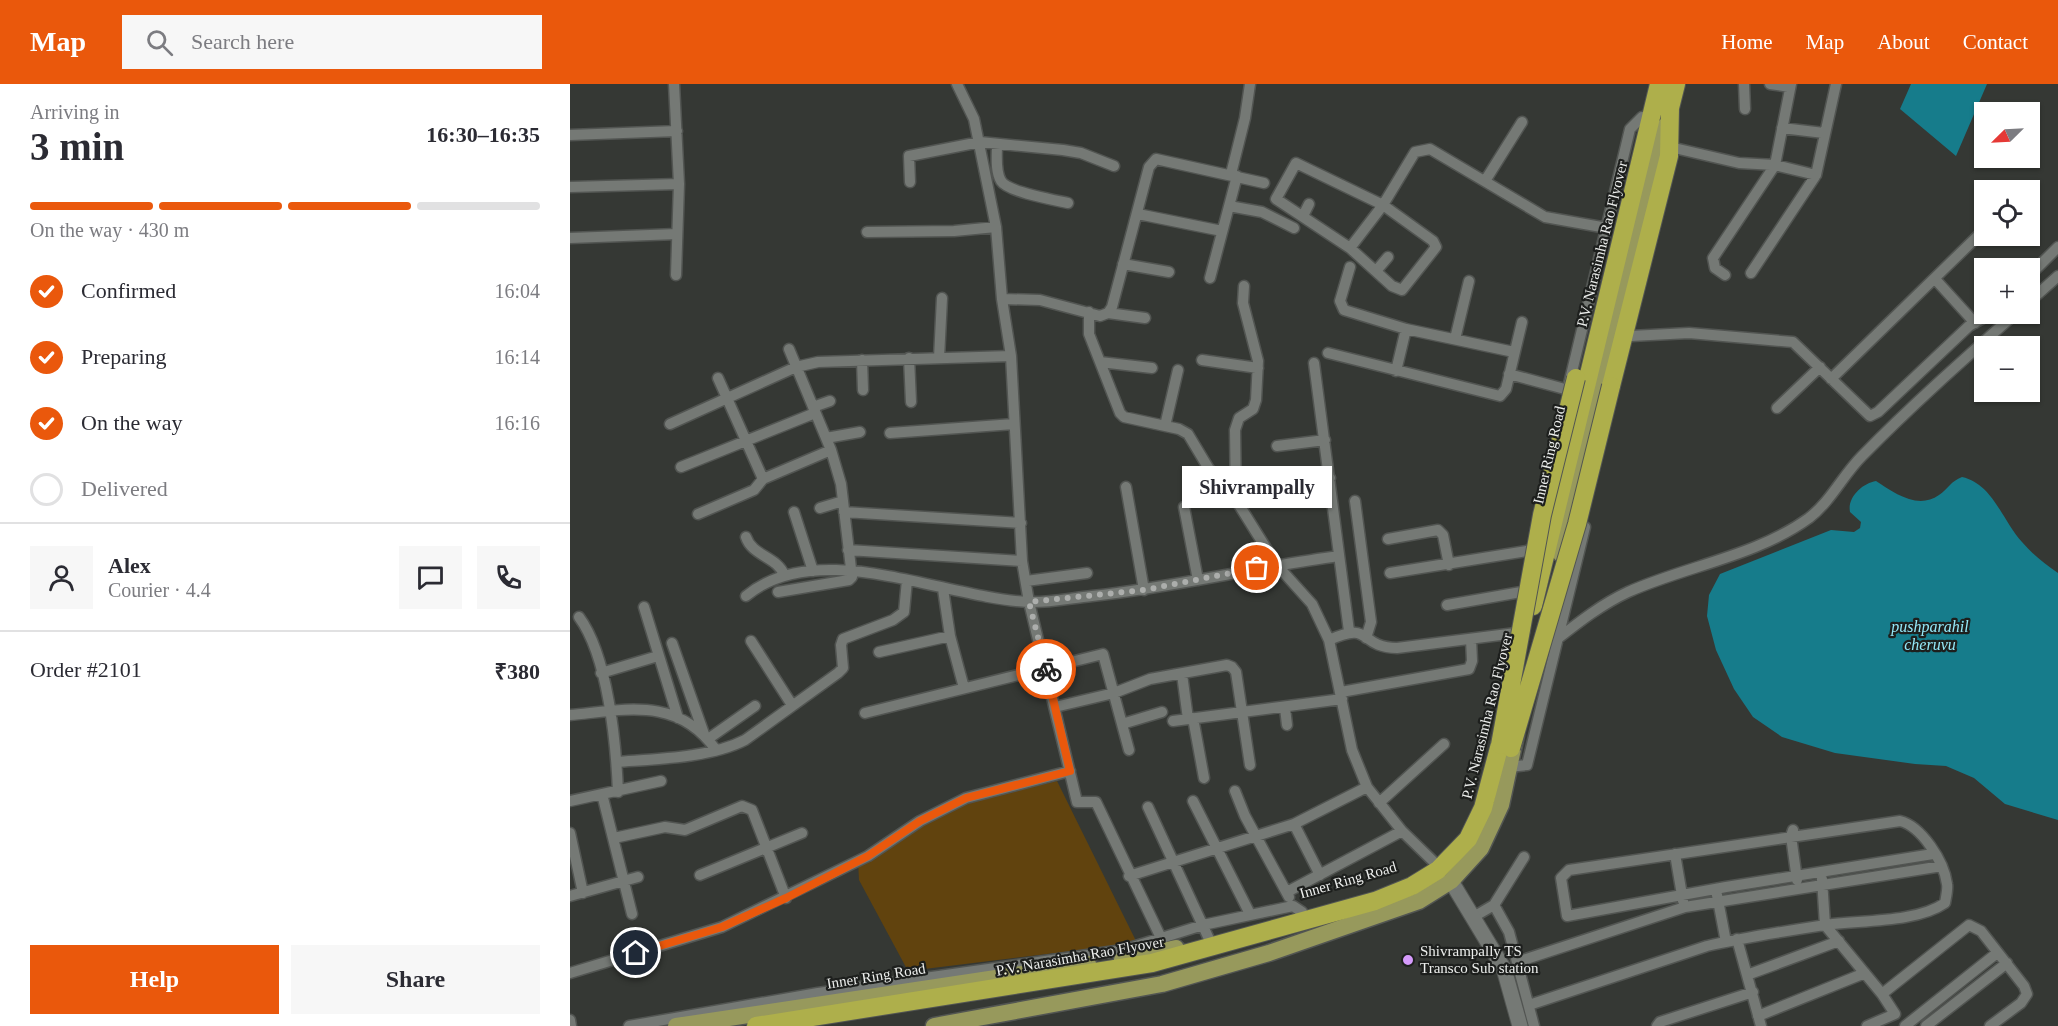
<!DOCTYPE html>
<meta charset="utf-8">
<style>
:root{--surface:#fff;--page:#f7f7f7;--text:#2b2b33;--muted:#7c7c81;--line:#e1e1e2;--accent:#ea580c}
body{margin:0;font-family:"Times New Roman",serif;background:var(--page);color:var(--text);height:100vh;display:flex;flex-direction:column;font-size:22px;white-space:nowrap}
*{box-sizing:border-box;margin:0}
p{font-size:20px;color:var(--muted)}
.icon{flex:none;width:33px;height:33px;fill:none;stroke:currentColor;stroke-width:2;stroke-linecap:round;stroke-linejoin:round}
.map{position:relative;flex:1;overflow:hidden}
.details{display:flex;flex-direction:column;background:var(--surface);width:570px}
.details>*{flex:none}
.needle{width:39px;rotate:246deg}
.fabs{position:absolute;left:1404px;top:18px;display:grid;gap:12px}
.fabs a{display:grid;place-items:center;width:66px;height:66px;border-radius:0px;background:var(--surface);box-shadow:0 2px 4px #0004;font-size:30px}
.pin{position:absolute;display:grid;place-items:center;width:51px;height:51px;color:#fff;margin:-26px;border:3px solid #fff;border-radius:50%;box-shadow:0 2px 6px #0007}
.courier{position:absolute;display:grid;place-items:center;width:60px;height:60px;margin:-30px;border:4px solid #ea580c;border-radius:50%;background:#fff;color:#222;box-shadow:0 2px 8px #0007}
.bubble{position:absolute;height:42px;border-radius:0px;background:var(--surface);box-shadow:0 2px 4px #0004;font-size:20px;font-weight:700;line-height:42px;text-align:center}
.summary em{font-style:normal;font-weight:700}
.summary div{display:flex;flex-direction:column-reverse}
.summary{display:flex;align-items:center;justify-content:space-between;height:102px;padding:0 30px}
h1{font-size:39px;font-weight:700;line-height:45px}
.bar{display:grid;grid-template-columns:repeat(4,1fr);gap:9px 6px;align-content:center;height:72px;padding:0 30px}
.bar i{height:8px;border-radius:4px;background:var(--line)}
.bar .selected{background:var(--accent)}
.bar p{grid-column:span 4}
.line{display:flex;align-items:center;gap:15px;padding:0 30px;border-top:2px solid var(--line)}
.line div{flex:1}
.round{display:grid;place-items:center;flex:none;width:63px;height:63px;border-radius:0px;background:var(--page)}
ol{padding:0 30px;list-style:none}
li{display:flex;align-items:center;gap:18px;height:66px}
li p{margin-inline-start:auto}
li .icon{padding:6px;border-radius:50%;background:var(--accent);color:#fff;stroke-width:4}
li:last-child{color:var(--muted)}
li i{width:33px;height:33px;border:3px solid var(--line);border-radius:50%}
.button{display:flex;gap:12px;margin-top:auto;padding:12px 30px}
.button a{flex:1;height:69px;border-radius:0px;background:var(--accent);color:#fff;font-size:24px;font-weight:700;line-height:69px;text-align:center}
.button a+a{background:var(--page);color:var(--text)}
header{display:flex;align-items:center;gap:36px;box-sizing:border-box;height:84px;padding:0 30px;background:var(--accent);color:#fff}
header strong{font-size:28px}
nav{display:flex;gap:33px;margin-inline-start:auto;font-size:21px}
.search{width:420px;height:54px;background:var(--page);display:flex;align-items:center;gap:15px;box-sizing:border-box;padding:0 21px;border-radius:0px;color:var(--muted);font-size:22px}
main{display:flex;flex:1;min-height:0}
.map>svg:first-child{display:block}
.green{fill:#61430e}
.water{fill:#167c8b}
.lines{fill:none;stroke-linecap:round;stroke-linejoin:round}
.street-casing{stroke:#525552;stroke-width:13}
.secondary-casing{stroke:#525552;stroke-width:17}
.primary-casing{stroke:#525552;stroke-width:19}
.highway-casing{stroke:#525552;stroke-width:20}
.street{stroke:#757975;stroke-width:10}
.secondary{stroke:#757975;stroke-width:15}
.primary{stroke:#97995c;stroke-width:16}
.highway{stroke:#aeaf4b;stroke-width:18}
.highway-bridge-casing{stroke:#525552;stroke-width:20;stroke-linecap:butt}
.highway-bridge{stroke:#aeaf4b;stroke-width:18}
.done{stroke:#acaeac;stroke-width:6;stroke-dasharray:0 10.8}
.route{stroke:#ea580c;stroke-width:8}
.poi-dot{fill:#d59bfb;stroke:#1d1f1d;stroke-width:2}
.labels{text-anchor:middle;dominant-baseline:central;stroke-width:4.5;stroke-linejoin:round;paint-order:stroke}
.street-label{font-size:15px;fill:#eceeec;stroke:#1d1f1d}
.poi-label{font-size:15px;fill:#eceeec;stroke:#1d1f1d;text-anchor:start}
.water-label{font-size:16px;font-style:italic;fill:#94e8f8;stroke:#1d1f1d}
</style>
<header>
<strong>Map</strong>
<div class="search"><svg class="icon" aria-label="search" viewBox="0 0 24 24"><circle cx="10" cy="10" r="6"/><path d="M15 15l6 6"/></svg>Search here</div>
<nav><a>Home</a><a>Map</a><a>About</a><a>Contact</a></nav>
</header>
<main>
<section class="details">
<div class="summary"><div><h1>3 min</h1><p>Arriving in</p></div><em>16:30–16:35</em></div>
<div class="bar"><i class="selected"></i><i class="selected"></i><i class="selected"></i><i></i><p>On the way · 430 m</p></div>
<ol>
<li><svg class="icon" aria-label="check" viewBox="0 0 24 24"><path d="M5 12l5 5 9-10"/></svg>Confirmed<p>16:04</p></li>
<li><svg class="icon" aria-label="check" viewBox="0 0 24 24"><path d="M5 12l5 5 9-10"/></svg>Preparing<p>16:14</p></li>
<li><svg class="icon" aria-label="check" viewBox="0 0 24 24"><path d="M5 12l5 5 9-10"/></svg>On the way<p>16:16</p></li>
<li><i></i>Delivered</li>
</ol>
<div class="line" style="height:108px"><a class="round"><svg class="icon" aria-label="person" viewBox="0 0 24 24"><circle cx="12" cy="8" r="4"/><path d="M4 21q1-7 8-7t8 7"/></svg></a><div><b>Alex</b><p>Courier · 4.4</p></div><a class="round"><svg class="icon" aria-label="chat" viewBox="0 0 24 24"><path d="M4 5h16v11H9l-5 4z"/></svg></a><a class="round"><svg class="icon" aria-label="phone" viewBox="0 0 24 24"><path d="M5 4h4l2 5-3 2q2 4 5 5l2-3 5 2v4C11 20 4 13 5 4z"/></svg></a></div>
<div class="line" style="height:78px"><div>Order #2101</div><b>₹380</b></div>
<div class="button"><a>Help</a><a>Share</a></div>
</section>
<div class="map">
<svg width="1488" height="942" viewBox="0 0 1488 942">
<rect width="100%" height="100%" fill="#353834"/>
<!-- green -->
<path class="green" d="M487 697 567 859 338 887 289 796 288 777 378 723Z"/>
<!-- water -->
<path class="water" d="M1341 0H1417L1386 72 1330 25Z
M1392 393C1423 400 1432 436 1452 458 1462 470 1475 480 1488 489V736L1435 720 1404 694 1376 682 1345 680 1265 669 1212 653 1183 633 1164 605 1146 566 1137 532 1139 511 1150 490 1261 446 1284 448 1290 444 1291 438 1280 428C1277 413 1293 399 1306 397 1324 409 1348 426 1369 411 1378 405 1381 397 1392 393Z"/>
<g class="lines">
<!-- street casing -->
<g class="street-casing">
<path id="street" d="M104 0 109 100 106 191
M387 0 404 35 426 143 432 215 441 272 452 477 459 518 507 718H526L592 856
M1174 0 1175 25
M1200 0 1220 3
M1212 44 1254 49
M0 51 107 47
M427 60C427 71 425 87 431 97 438 108 484 116 498 119
M1100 63 1169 79 1205 81 1246 91
M661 90 675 34 680 0
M915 97 952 38
M340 98 339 72 410 58 493 66 511 69 544 82
M0 103 109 100
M659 122 692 128 724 144
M568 130 652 147
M733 132 739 120
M297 148 384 147 426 143
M0 154 107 150
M780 164 822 202 832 206 866 163 863 157 813 121 780 164 706 115 726 79 813 121 845 68 860 65 975 133 1037 144
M553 180 599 188
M780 183 770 217 774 226 836 245 944 268
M806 187 818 173
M1181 189 1246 91 1266 0
M1155 191 1145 184 1143 174 1205 81 1221 0
M1460 191 1488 163
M640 194 667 92
M1365 195 1405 239
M432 215 470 216 530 232 538 229 542 223 579 83 586 75 694 99
M1460 217 1488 192
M519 228V250L550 329 554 333 609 345 618 350 639 385 666 416 706 480 742 520 759 556 782 666 797 703 832 747 867 781
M538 229 575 234
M1061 252 1119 249 1223 258 1300 332 1308 328 1399 242 1420 230
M885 255 899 197
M758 269 930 312 936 305 952 238
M339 274 341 318
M369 274 372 214
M292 276 293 306
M632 276 688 284
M530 278 582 284
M744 279 779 547
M826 287 836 245
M939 290 1006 308
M1261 295 1414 146
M999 300 1060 45 1072 33
M243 323 260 317
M1207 324 1250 283
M100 340 226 283 248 278 441 272
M595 342 608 286
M320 349 444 340
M256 354 290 348
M707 362 755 356
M111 383 245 329
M193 395 261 366
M556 403 574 506
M696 403 760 394
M666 416 665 346 669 334 683 325 686 316 688 277 673 219 674 202
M785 417 801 538 796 554
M614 423 628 496
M250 424 273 417
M224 428 243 487
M274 428 451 439
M128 430 184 406 193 395 148 294
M176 453C182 472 208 473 214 491
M818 455 868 446 873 451 879 481
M278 466 452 477
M820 489 969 465
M456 497 517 489
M373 505 380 552 394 604
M208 508 279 496 282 493 271 400 261 366 219 265
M176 512C248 452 374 514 458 518 479 519 501 514 522 512 605 503 686 483 769 472
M877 521 962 506
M74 523 108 634
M9 533C38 572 46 659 48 708
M759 556C803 536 787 563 827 564L954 548
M986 556C1009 538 1032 520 1058 508 1116 482 1187 472 1239 434 1261 417 1273 391 1292 372 1341 322 1393 276 1445 230
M181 557 222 621
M102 559 134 650
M309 568 380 552
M31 589 88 572
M612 590 618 635
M771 608 899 585 902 577 901 555
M485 623 544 609 580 595 657 581 662 583 666 588 680 681
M715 624 717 641
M295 629 533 570 559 666
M0 631C55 626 108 612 146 666
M623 634 634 694
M603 637 772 615
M552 640 592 628
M138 655 185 622
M47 678C86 675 140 674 175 656L268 589 273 584 271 561 273 555 323 536 334 528 337 496
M939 683 957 681 1015 443
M665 707 675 732 719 813
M32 710 62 830
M0 717 91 697
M623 717 680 830
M809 719 874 660
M578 723 639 855
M724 740 750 791
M1223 746 1221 752 1227 796
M0 749 13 809
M44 754 95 743 115 746 172 722 182 726 216 814
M1105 770 1113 817
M130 791 232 749
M559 792 724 740 797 703
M1252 795 1255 841 1312 910 1399 841 1411 847 1454 902 1457 910 1451 919 1420 942
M717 808 832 747
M1147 811 1156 858
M0 812 68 793
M924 821 939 848 964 942
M905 832 924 821 954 773
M1167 855 1191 942
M947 878 1115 823 1372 782
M0 889 152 843 298 772 350 737 396 714 500 687
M1177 891 1269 857
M959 921 1137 862C1176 853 1216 847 1255 841 1291 836 1346 839 1375 819 1376 813 1378 805 1377 800 1374 777 1351 742 1330 737L999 786 991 794 997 832 1156 803 1363 770
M1188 932 1295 889
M0 936 1 942
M59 942 248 909 553 866 633 841 723 822 732 828
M1087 942 1090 938 1183 908
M1297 942 1325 930 1312 910
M1335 942 1427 869
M1356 942 1437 879"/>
</g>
<!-- secondary casing -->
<g class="secondary-casing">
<path id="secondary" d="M881 797 934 885 950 942"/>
</g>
<!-- primary casing -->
<g class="primary-casing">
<path id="primary" d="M990 469 1095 42
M552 876 606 864
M106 942 518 880
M364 942 592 900 699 869 849 817 881 797 911 764 931 721 946 651"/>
</g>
<!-- highway casing -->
<g class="highway-casing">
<path id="highway" d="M1041 302 1099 72 1100 24 1106 0
M963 522 1089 0
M186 942 582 879 805 817 842 802 868 786 898 755 913 724 934 645"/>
</g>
<!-- street -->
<use href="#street" class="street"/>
<!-- secondary -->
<use href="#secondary" class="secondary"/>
<!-- primary -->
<use href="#primary" class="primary"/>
<!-- highway -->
<use href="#highway" class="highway"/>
<!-- highway-bridge casing -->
<g class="highway-bridge-casing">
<path id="highway-bridge" d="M930 661 972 431 1006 294
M941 664 1007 440 1041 302"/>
</g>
<!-- highway-bridge -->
<use href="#highway-bridge" class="highway-bridge"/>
</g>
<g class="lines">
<!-- done -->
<path class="done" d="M476 585 459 518 574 506 687 484"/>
<!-- route -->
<path class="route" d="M66 869 152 843 216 814 298 772 350 737 396 714 500 687 476 585"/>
</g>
<!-- markers -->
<circle class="poi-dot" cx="838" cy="876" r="6"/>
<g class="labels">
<!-- street labels -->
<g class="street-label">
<text transform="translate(1032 160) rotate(-76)">P.V. Narasimha Rao Flyover</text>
<text transform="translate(979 371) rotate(-77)">Inner Ring Road</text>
<text transform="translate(917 632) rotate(-76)">P.V. Narasimha Rao Flyover</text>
<text transform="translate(778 796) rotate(-16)">Inner Ring Road</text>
<text transform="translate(510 872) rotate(-10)">P.V. Narasimha Rao Flyover</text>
<text transform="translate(306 892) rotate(-9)">Inner Ring Road</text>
</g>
<!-- poi labels -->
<g class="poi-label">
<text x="850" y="867">Shivrampally TS<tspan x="850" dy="17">Transco Sub station</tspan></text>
</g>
<!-- water labels -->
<g class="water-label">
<text x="1360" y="542">pushparahil<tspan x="1360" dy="18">cheruvu</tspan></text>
</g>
</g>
</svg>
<div class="fabs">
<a><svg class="needle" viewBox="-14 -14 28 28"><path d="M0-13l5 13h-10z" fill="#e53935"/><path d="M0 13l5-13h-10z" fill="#7c7c81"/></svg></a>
<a><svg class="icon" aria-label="locate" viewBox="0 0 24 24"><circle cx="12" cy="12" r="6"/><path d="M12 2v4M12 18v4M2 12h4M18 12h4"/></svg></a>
<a>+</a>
<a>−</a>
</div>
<div class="pin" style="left:687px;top:484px;background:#ea580c"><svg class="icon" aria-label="bag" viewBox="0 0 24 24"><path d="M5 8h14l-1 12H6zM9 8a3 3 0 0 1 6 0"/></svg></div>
<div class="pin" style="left:66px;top:869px;background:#1f2937"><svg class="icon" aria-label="home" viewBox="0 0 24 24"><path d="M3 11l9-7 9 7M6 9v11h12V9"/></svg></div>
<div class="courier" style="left:476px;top:585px"><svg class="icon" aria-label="bike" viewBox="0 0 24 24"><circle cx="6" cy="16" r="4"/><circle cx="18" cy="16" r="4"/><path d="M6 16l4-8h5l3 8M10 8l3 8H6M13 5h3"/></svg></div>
<div class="bubble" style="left:612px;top:382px;width:150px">Shivrampally</div>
</div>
</main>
